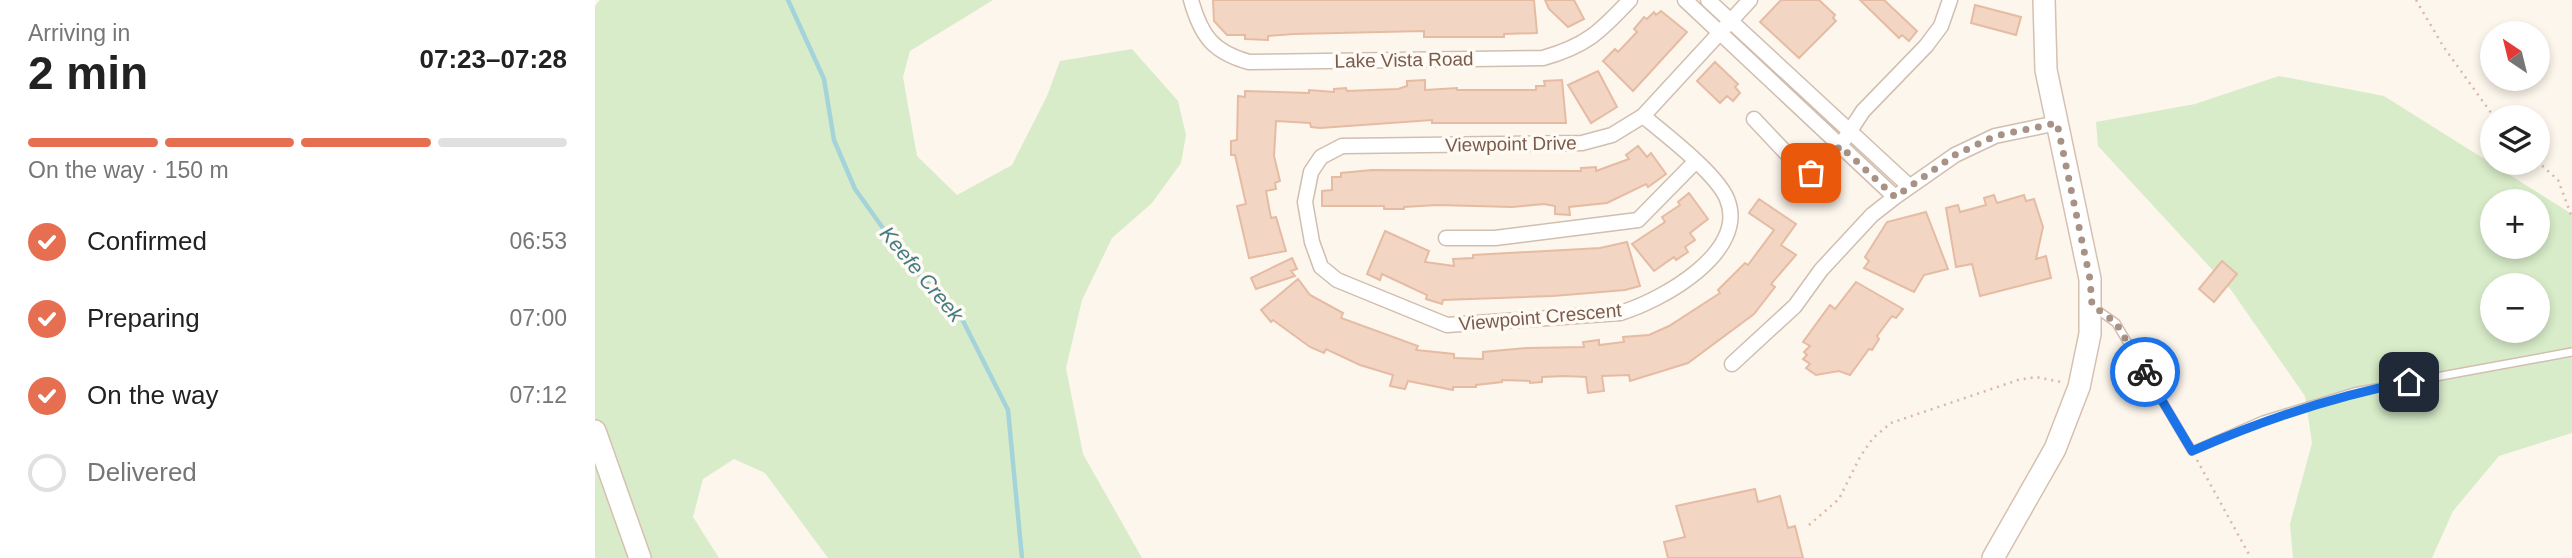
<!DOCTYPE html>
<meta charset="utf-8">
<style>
:root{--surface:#fff;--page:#f6f6f6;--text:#222;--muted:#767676;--line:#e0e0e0;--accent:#e76f51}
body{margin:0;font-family:Helvetica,sans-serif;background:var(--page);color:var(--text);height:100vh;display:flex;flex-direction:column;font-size:26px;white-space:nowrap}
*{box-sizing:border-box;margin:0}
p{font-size:23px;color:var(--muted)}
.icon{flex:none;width:38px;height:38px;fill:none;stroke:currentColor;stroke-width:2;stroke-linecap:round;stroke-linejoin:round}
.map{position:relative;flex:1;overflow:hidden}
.details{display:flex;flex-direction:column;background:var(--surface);width:595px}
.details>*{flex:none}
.needle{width:46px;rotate:325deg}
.fabs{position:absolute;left:1885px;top:21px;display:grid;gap:14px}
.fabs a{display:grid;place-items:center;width:70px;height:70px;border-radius:50%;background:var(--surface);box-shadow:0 4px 10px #0003;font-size:35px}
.pin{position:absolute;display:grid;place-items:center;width:60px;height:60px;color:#fff;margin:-30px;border-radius:14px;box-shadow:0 4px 10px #0006}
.courier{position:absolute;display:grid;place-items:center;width:70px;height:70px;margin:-35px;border:5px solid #1a73e8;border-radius:50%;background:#fff;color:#222;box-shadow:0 2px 9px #0007}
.headline em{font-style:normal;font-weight:800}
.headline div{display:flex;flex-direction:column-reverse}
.headline{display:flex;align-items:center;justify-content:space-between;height:119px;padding:0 28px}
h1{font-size:46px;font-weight:800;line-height:52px}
.bar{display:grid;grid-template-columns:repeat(4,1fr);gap:10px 7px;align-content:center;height:84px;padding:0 28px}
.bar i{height:9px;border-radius:5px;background:var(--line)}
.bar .active{background:var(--accent)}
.bar p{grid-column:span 4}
ol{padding:0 28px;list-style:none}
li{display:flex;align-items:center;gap:21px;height:77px}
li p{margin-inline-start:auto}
li .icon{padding:7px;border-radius:50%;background:var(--accent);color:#fff;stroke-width:4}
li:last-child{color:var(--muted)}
li i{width:38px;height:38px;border:4px solid var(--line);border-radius:50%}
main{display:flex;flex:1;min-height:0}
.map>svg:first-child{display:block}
.green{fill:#d8ecc9;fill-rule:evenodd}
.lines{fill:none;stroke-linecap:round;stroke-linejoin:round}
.stream{stroke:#a5d3da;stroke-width:4.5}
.building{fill:#f3d5c3;stroke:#e6bba3;stroke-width:2}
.lane-casing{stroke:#d1beb0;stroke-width:10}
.street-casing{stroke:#d1beb0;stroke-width:17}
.secondary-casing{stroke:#d6c0b0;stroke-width:24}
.path{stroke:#d9b8a5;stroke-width:2.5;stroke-dasharray:2 5;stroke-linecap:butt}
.lane{stroke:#fff;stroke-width:7}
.street{stroke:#fff;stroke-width:14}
.secondary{stroke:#fff;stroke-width:21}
.done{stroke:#a89285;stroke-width:7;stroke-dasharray:0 12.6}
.route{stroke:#1a73e8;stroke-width:9}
.labels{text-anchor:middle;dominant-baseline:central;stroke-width:7;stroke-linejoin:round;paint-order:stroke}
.street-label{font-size:19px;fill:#7a5c4d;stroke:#fffaf3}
.water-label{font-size:21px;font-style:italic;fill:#437c86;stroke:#fffaf3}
</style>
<main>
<section class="details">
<div class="headline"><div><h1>2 min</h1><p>Arriving in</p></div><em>07:23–07:28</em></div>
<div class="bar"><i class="active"></i><i class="active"></i><i class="active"></i><i></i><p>On the way · 150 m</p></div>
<ol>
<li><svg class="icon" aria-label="check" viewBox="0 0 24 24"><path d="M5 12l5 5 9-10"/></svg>Confirmed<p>06:53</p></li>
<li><svg class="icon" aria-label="check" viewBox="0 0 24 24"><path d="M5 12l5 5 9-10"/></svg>Preparing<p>07:00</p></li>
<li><svg class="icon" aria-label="check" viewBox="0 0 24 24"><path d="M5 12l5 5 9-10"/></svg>On the way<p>07:12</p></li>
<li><i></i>Delivered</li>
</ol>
</section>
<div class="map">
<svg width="1977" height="558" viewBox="0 0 1977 558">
<rect width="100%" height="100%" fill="#fdf6ec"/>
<!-- green -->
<path class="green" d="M5 0H398L315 51 308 77 322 156 362 195 417 165 452 96 465 61 537 49 583 101 591 135 586 163 557 203 517 238 487 300 471 368 488 454 547 558H233L170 473 139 459 108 479 98 517 124 558H0V6Z
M1684 76 1789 96 1977 214V433L1904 456 1858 511 1837 558H1698L1695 524 1717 443 1710 396 1636 290 1503 146 1501 122 1600 104ZM1897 201H1942V247H1897ZM1897 285H1942V331H1897Z"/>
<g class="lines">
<!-- stream -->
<path class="stream" d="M193 0 229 79 239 140 260 189 315 266 365 315 413 410 427 558"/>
</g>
<!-- building -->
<path class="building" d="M618 0H939L942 33 909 34V37H829V31L699 34 673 36V40L650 39V35H632L619 21Z
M950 0H979L989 19 973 27 954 9Z
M1186 0H1224L1240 15 1238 18 1241 21 1204 58 1165 22Z
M1265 0H1289L1322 31 1314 41 1307 35 1304 38Z
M1380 5 1426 17 1421 35 1376 23Z
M1066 11 1092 32 1038 91 1008 61 1020 49 1023 52 1042 32 1039 29 1049 17 1052 19 1059 12 1061 15Z
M1120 62 1143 84 1140 87 1145 93 1138 101 1132 96 1125 103 1102 81Z
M1003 71 1022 107 996 123 973 85Z
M830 80V90L862 88V90H941V86H950L949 81 967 80 971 123H837V120L725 128 716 127 715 123 681 121 679 156 685 181 680 183 681 189 671 191 676 218 681 217 691 251 654 258 642 206 651 204 640 155H636V141L642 140 643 96 650 97V91L714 93V90L739 92V89L751 88 752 91 803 89 812 86V81Z
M1043 146 1052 157 1056 153 1071 174 1053 187 1051 184 1012 203 974 207 975 215 960 214V206L949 204 917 207 842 205 809 207V209H789V206H727V191L737 190V177H746V173L777 170 986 171V168L1001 167V171L1034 159 1031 155Z
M1094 193 1113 219 1095 233 1100 240 1090 247 1093 252 1081 260 1079 257 1059 271 1037 244 1070 222 1067 217 1085 205 1083 202Z
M1399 195 1402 203 1429 195 1431 201 1439 199 1448 227 1441 259 1451 256 1456 278 1385 296 1377 264 1361 267 1351 208 1363 205 1365 212 1391 205 1389 198Z
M1164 199 1201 224 1186 245 1201 255 1176 284 1180 287 1159 314 1093 363 1035 381 1034 375 1007 376 1009 391 993 393 991 377 970 376 947 377V382L935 383V381L907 380V382L881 385V387H858V390L813 381 810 389 795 386 798 375 765 365 731 349 729 353 715 347 678 320 676 322 666 310 703 279 715 295 748 313 746 318 823 346 821 350 859 354V358L888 359V352L932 348 989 347 988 342 1004 340V345L1029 342 1028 337 1054 335 1074 326 1125 293 1123 290 1150 263 1153 265 1179 230 1154 213Z
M1331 212 1353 269 1329 275 1319 292 1269 268 1274 261 1270 257 1292 222Z
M790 231 834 251 830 262 859 266 858 259 878 258V255L1005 248 1032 242 1045 286 1030 290 958 296 848 300 847 304 831 299 832 295 787 274 785 280 772 274Z
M697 258 702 269 696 271 700 276 661 289 656 278Z
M1627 261 1642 274 1619 302 1604 289Z
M1261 282 1308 309 1301 318 1297 316 1282 336 1284 339 1277 350 1274 349 1255 375 1244 371 1221 375 1211 368 1215 364 1208 359 1212 355 1209 352 1215 346 1208 342 1235 305 1240 309Z
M1160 489 1163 502 1185 496 1193 528 1200 526 1208 558H1073L1069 542 1090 537 1081 506Z"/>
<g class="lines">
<!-- lane casing -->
<g class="lane-casing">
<path id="lane" d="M1497 306 1521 323 1597 451 1668 420 1759 392 1977 352"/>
</g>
<!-- street casing -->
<g class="street-casing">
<path id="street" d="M596 0C606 36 618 52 654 62L948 58C991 46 1005 32 1035 0
M1090 0 1300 197
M1113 0 1314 186
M1048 116C1070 134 1122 174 1132 199 1154 252 1066 301 1025 313L852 325 742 280 726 267 717 242 710 202 716 172 726 157 747 146 987 143 1017 135 1048 116 1155 0
M1159 119 1208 171 1216 173 1224 170 1245 146 1268 111 1331 46 1346 26 1355 0
M851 238H900L1043 220 1100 162
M1137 364 1200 306 1226 270 1277 215 1300 197 1360 155 1400 136 1462 123"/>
</g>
<!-- secondary casing -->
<g class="secondary-casing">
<path id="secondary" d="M0 431 45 558
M1398 558 1460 449 1484 387 1495 334V279L1451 70 1449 0"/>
</g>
<!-- path -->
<path class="path" d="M1821 0 1848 46 1899 117
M1942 161 1963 180 1977 217
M1602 460 1656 558
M1214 525 1244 499 1265 457 1278 438 1296 423 1423 380 1441 377 1466 382"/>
<!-- lane -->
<use href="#lane" class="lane"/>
<!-- street -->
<use href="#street" class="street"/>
<!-- secondary -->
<use href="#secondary" class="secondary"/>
</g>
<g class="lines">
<!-- done -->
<path class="done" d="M1216 173 1224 170 1245 146 1300 197 1360 155 1400 136 1462 123 1495 279 1497 305 1521 323 1550 372"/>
<!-- route -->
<path class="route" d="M1550 372 1597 451C1668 420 1738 396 1814 382"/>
</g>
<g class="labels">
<!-- street labels -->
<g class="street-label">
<text transform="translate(809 60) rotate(-1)">Lake Vista Road</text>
<text transform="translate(916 144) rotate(-1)">Viewpoint Drive</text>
<text transform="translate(945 317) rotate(-5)">Viewpoint Crescent</text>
</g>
<!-- water labels -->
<g class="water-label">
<text transform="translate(327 274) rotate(50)">Keefe Creek</text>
</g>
</g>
</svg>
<div class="fabs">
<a><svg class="needle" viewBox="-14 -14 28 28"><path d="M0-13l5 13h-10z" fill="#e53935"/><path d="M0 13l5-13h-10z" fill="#767676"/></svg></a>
<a><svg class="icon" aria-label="layers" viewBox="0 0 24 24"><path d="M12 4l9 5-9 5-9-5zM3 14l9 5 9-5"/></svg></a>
<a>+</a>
<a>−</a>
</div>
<div class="pin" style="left:1216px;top:173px;background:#ea580c"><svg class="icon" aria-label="bag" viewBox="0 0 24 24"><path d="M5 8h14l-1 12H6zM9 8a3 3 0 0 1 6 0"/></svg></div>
<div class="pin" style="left:1814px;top:382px;background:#1f2937"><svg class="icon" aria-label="home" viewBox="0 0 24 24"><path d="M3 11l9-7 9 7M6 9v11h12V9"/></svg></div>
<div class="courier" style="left:1550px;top:372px"><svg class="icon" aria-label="bike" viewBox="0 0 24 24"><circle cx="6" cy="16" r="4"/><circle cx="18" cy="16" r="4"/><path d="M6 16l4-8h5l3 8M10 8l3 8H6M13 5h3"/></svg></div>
</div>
</main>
